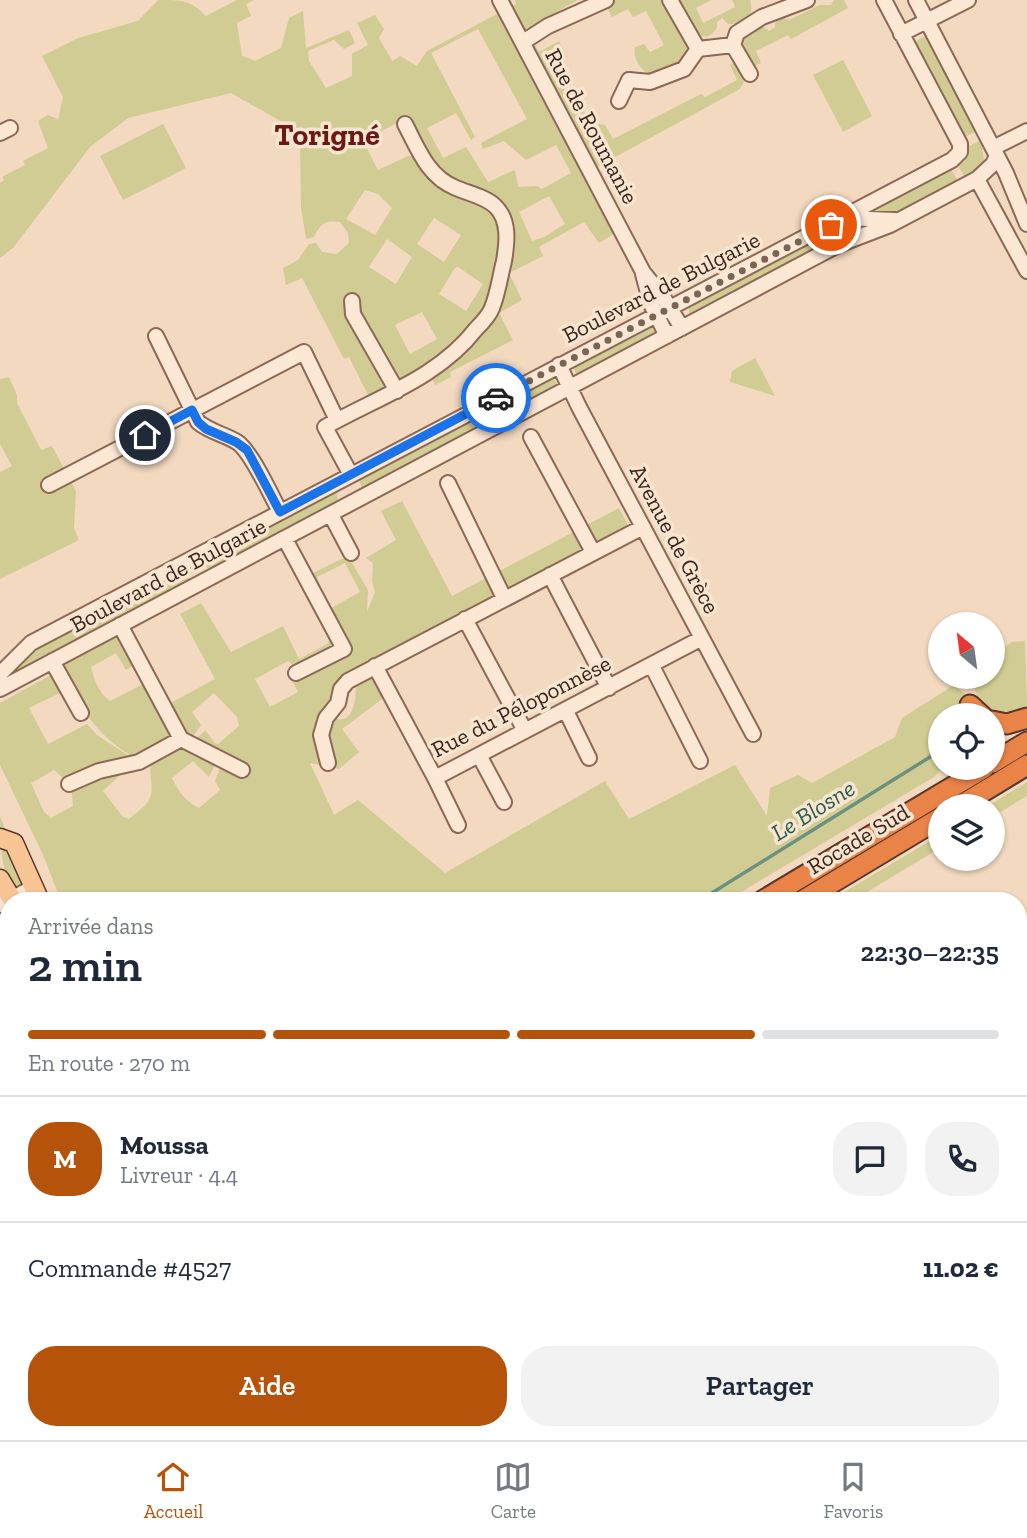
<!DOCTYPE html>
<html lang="fr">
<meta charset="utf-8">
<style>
:root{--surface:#fff;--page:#f2f2f3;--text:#1f2937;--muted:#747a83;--line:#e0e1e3;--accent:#b45309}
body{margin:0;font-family:"Zilla Slab",serif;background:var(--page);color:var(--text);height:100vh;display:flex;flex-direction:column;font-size:26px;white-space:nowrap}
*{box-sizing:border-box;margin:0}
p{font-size:23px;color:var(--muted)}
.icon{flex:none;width:38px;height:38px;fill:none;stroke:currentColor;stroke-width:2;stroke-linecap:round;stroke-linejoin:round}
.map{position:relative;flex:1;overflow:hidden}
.details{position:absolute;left:0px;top:892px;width:1027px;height:548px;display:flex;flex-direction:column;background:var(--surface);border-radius:28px 28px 0 0;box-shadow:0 2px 5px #0004}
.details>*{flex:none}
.needle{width:46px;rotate:331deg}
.tools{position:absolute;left:928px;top:612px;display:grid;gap:14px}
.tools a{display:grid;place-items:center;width:77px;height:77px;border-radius:50%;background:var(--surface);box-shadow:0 2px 5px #0004;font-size:35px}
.pin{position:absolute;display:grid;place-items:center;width:60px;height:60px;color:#fff;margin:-30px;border:4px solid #fff;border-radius:50%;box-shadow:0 2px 7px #0007}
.courier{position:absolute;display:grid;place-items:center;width:70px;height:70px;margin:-35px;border:5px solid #1a73e8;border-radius:50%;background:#fff;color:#222;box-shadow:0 2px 9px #0007}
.overview em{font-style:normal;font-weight:600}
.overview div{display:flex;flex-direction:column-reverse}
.overview{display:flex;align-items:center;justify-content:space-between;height:119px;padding:0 28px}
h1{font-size:46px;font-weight:600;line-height:52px}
.bar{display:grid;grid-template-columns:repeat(4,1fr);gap:10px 7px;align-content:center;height:84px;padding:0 28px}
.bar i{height:9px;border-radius:5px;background:var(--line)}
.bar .active{background:var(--accent)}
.bar p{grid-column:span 4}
.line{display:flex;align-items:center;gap:18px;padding:0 28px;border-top:2px solid var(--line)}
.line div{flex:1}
.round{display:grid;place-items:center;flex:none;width:74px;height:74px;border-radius:28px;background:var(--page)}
.cta{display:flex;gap:14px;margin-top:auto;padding:14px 28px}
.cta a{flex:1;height:80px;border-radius:28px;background:var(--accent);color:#fff;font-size:28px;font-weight:600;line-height:80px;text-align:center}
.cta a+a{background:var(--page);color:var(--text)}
.tabs{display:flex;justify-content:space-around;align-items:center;height:98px;border-top:2px solid var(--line);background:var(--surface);font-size:19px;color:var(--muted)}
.tabs a{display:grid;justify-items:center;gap:4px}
.tabs .active{color:var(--accent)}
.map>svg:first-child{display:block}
.green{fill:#d1cc93;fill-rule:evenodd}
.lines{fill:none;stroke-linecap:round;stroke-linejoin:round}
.stream{stroke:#699280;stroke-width:3.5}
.minor-casing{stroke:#8d6856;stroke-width:18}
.major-casing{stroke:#5a372b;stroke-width:21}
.highway-casing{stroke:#5a372b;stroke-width:23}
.minor{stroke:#fce8d4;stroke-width:14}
.major{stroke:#f9c594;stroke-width:18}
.highway{stroke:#e98348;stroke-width:19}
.done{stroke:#7b6455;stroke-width:7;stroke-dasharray:0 12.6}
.route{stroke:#1a73e8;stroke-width:9}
.labels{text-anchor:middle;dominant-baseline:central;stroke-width:7;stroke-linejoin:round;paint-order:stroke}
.street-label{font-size:23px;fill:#3b251c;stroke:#f8e5d0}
.water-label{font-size:24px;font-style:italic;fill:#2a5c4f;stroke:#f8e5d0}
.district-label{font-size:30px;font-weight:bold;fill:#6b1817;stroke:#f8e5d0}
</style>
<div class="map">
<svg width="1027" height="1440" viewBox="0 0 1027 1440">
<rect width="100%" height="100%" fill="#f2d9c0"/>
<!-- green -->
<path class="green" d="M158 0C181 0 191 0 206 16L237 0H254L246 4 251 16 237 23 242 56 255 61 281 48 289 18 303 11 306 48 349 30 355 43 344 49 334 40 308 51 309 61 326 88 352 76V54L368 45 357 23 375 15 384 29 379 38 392 61 400 56 417 66 427 51 516 4 515 0H578L526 29 539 52 559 41 567 57 559 62 590 123 605 125 613 139 701 94 705 97 737 80 730 65 739 60 748 75 740 89 586 173 615 233 599 243 584 222 539 247 543 256 509 273 522 300 499 313 513 340 450 372 451 377 435 385 431 376 370 399 349 357 344 359 302 278 286 285 283 268 298 260 309 244 316 243 322 252 337 254 349 243 348 233 340 222C326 219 320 224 314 237L306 239 301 207 300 146 291 127 231 93 128 118 90 147 13 248 0 258V183L4 180 2 177 25 165 23 161 48 148 38 121 48 115 58 119 63 97 42 56 78 38 138 21ZM478 29 527 119 481 143 483 149 504 141 526 160 556 145 571 173 542 189 537 186 518 187 515 170 488 182 466 147 443 158 427 128 456 113 471 140 475 137 431 53ZM406 118 415 156H408L378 170 363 141ZM365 190 378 194 392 208 375 235 346 219ZM549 196 565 224 544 237 532 241 519 212ZM434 218 461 235 444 262 417 244ZM387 239 412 257 396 284 369 267ZM458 267 483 284 466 311 439 294 455 268ZM422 312 437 339 410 354 395 325Z
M603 0H711L696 8 703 23 735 7 732 0H750C755 17 745 25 728 24L722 18 717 22V28L712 34 706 37 692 32 689 58 677 68 649 75C640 68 633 60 635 47L644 44 650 52 664 45 646 11 633 17 628 9 612 17Z
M834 0H844L848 8 791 39 788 35 756 51 761 63 752 67 740 47 744 35C753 30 760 22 769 31L775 27 776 19 782 17 789 20 820 5H831Z
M927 35 977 131 963 138 914 45 916 41Z
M843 60 872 116 843 132 813 75Z
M163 124 186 168 123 200 100 156Z
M981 140 984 161 973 174 965 178 957 164 965 156 967 147Z
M950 167 957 180 885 218 860 214Z
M834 229 838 232 839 239 691 315 689 313V304Z
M652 323 657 329 655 333 590 372 579 376 575 372 574 366Z
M755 358 775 396 730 382 732 371Z
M552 376 557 384V388L370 489 362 488 359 481 361 477Z
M9 377 17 395V403L41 450 52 446 76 491 74 528 79 540 0 579V472L12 466 0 444V379Z
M332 491 337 492 338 503 209 570 203 561 205 558Z
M402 501 452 596 619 508 630 529 337 685 324 713C352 732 356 705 356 683L371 677 377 678 386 696 342 729 359 752 339 769 310 763 334 815 358 800 445 873 605 781 629 819 735 765 767 816 770 788 798 775 812 783 895 737 902 718 954 685 967 696 966 716H940V768H942L934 777 726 901H61L44 857 0 765V703L51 675 62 692 29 708 48 744 87 724 97 735 135 760 69 783 54 770 31 783 44 812 51 818 73 806 71 785 123 772 103 791 123 817 129 819C157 797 152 798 150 765 99 743 81 710 58 662L118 631 136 664 126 670 116 653 91 667C94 680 99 693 110 701L145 683 177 736 217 761 209 777 193 761 172 778C178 791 186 802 199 808L220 790 215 781 222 762 194 741 205 730 215 743 218 744 239 726 237 717 214 693 192 712 201 725 190 741 167 705 215 679 180 614 201 603 231 652 283 626 299 659 327 644 336 629 328 610 360 592 345 563 317 577 324 597 320 599 307 576 348 556 368 590 367 612 375 592 372 581 373 563 366 558 396 540 381 511ZM288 661 298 670 297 677 292 680 298 692 270 707 255 679Z
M182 570 186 571 190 582 0 684V679L24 654Z
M1025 641 1027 708C1019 713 1014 713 1005 714 980 716 977 698 972 677H992V656L1012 642Z
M1027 782V796L992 817V807H986Z
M0 817 27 878 26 883 17 888C0 876 0 840 0 817Z
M940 835V848L852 901H829Z
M9 1406V1432H45L33 1437 34 1440H0V1412Z
M92 1432H165L164 1440H73Z"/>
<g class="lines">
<!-- stream -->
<path class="stream" d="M699 901 930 757 940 743"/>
<!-- minor casing -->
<g class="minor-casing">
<path id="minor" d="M500 0 643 272 663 297 682 328
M670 0 698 49
M916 0 1006 173 1027 224
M901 34 968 0
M523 42 548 26 606 0
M733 45 737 33 762 17 807 0
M733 45 750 74
M698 49 733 45
M619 101 629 80 650 82 684 69 698 49
M0 133 10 128
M993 148 1027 131
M977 179 1027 271
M844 218 895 220
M643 274 651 304 667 336
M352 301 353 314 397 391
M156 336 198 422C210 432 224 434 237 442 251 451 271 495 280 512
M559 365 579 407 753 734
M531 437 593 552
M351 475 325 427C378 397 438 378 476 329 482 323 489 316 492 308 498 293 500 277 504 261 507 243 510 220 495 206 486 197 468 193 456 188 428 177 418 149 405 124
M448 483 504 598
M49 485 304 352 337 420
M331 515 351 553
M285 539 344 649 296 673
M550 575 609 688
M465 619 525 731
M52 661 81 713
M375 666 435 778 702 638
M652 666 700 761
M0 674 31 643 952 160 960 152V144L884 0
M0 689 838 245 890 225 977 179 993 164 997 156
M566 711 589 758
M181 739 242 770
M479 755 504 802
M328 763 321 735 326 718 338 703 341 689 348 681 643 527
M435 778 458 825
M69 784 99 771 139 762 181 739 120 625
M0 905 34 887
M0 932 9 927"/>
</g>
<!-- major casing -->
<g class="major-casing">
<path id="major" d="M0 838 14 843 40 901
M0 879 13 901
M306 1432 310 1440"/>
</g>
<!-- highway casing -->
<g class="highway-casing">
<path id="highway" d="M970 705 982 716
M992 721 1007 724 1027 718
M992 763 1027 742
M958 807 1027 765
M762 901 984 768
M802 901 940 818
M0 1360 9 1355
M0 1384 9 1379"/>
</g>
<!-- minor -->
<use href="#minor" class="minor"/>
<!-- major -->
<use href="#major" class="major"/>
<!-- highway -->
<use href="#highway" class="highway"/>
</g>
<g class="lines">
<!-- done -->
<path class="done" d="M496 398 831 225"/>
<!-- route -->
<path class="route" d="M145 435 192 410 198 422 206 429 236 442 247 450 280 512 496 398"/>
</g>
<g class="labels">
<!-- street labels -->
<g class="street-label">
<text transform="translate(592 126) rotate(62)">Rue de Roumanie</text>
<text transform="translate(661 287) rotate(-27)">Boulevard de Bulgarie</text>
<text transform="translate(675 539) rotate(62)">Avenue de Grèce</text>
<text transform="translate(168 575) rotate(-28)">Boulevard de Bulgarie</text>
<text transform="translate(521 706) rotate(-27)">Rue du Péloponnèse</text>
<text transform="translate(858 839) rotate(-31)">Rocade Sud</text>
</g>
<!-- water labels -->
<g class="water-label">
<text transform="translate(813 810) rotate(-32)">Le Blosne</text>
</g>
<!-- district labels -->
<g class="district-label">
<text x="327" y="135">Torigné</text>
</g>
</g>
</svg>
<div class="tools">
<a><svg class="needle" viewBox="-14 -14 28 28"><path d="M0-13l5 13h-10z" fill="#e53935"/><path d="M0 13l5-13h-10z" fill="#747a83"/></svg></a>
<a><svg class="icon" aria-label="locate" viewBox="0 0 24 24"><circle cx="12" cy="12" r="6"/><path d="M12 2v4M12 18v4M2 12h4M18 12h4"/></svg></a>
<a><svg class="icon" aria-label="layers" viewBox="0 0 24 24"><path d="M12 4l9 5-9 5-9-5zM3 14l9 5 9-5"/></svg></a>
</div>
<div class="pin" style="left:831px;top:225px;background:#ea580c"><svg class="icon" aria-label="bag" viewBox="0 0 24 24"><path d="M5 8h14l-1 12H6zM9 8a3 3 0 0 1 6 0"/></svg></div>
<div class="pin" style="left:145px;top:435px;background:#1f2937"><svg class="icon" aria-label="home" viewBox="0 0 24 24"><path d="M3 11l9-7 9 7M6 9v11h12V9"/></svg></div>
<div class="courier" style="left:496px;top:398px"><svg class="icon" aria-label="car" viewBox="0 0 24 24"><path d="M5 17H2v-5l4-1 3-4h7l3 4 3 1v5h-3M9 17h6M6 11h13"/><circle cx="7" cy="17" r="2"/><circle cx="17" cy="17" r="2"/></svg></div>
<section class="details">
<div class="overview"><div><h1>2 min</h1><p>Arrivée dans</p></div><em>22:30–22:35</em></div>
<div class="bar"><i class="active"></i><i class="active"></i><i class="active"></i><i></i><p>En route · 270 m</p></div>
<div class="line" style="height:126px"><b class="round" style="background:var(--accent);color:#fff">M</b><div><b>Moussa</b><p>Livreur · 4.4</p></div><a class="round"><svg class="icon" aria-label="chat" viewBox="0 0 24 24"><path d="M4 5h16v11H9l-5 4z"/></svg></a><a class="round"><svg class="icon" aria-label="phone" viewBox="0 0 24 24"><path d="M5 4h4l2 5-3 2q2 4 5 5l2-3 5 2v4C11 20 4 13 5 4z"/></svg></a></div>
<div class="line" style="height:91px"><div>Commande #4527</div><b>11.02 €</b></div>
<div class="cta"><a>Aide</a><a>Partager</a></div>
</section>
</div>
<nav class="tabs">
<a class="active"><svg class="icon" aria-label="home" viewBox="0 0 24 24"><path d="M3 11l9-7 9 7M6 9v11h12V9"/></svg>Accueil</a>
<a><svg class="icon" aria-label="map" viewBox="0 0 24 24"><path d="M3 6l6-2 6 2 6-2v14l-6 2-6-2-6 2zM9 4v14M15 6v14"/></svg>Carte</a>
<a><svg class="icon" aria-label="saved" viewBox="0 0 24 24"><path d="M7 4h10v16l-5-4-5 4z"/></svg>Favoris</a>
</nav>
